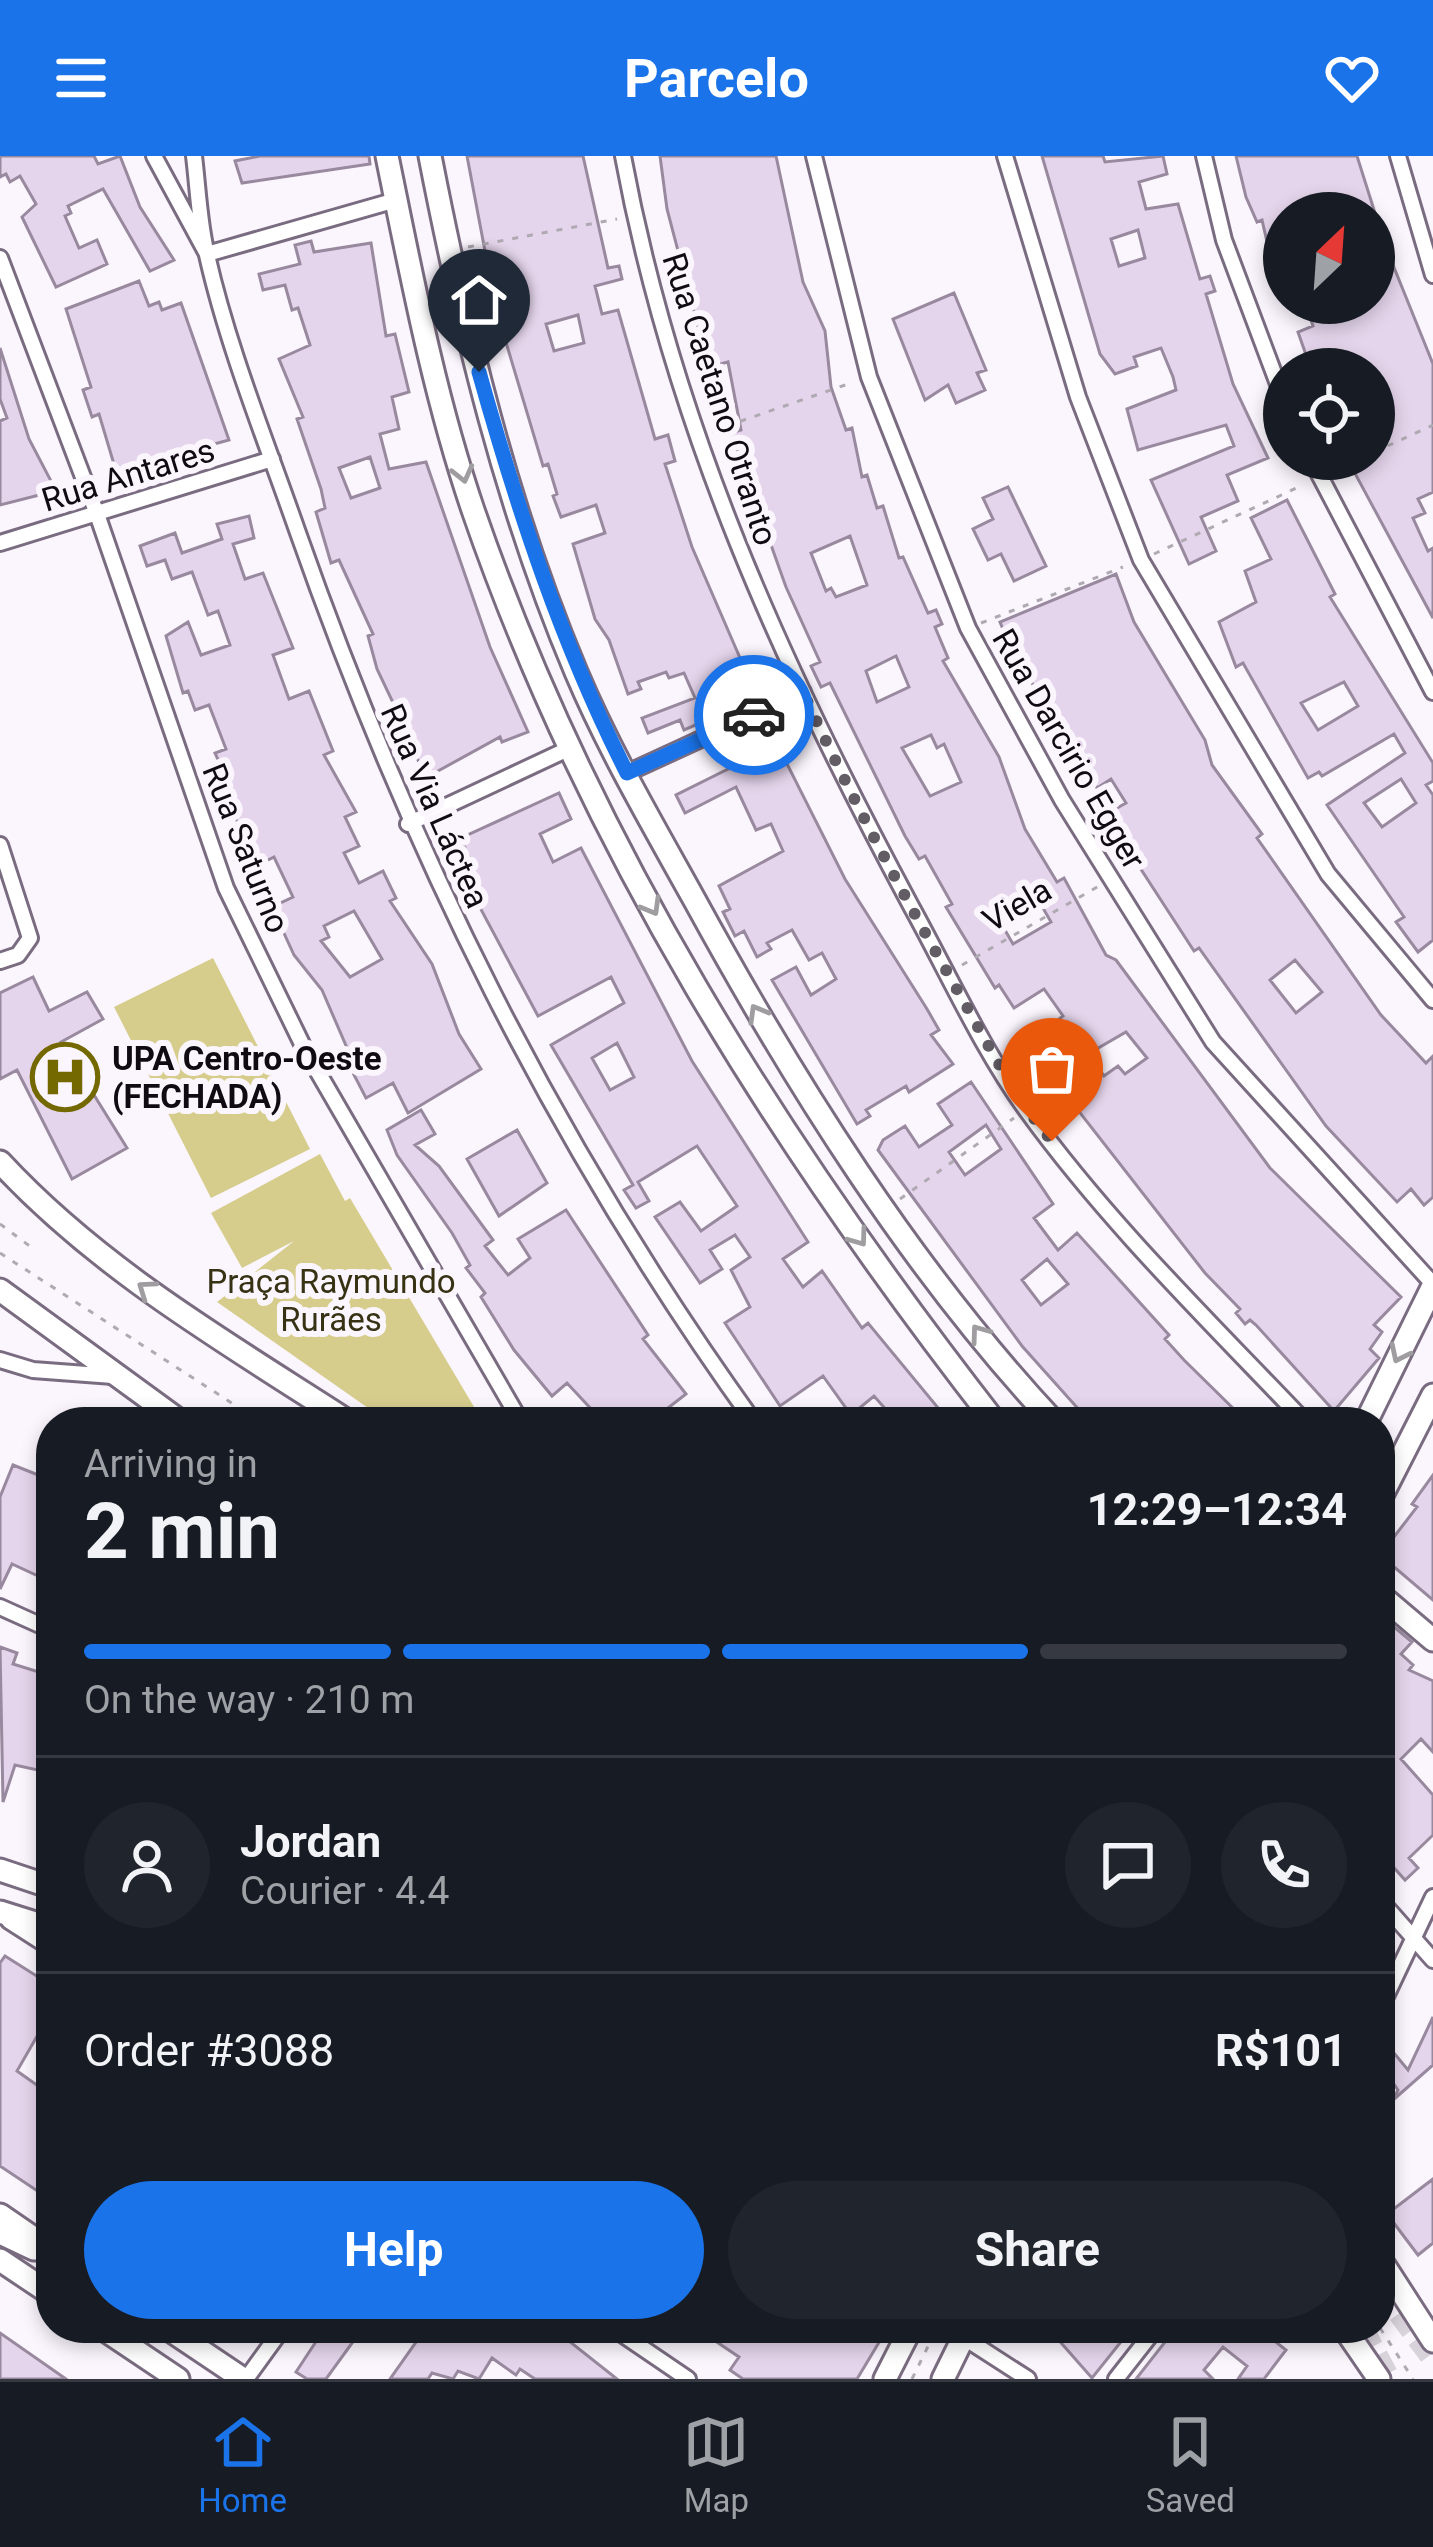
<!DOCTYPE html>
<meta charset="utf-8">
<style>
:root{--surface:#171b24;--page:#20242c;--text:#f1f3f6;--muted:#9ea1a6;--line:#363941;--accent:#1a73e8}
body{margin:0;font-family:Roboto,sans-serif;background:var(--page);color:var(--text);height:100vh;display:flex;flex-direction:column;font-size:45px;white-space:nowrap}
*{box-sizing:border-box;margin:0}
p{font-size:39px;color:var(--muted)}
.icon{flex:none;width:66px;height:66px;fill:none;stroke:currentColor;stroke-width:2;stroke-linecap:round;stroke-linejoin:round}
.map{position:relative;flex:1;overflow:hidden}
.drawer{position:absolute;left:36px;top:1251px;width:1359px;height:936px;display:flex;flex-direction:column;background:var(--surface);border-radius:48px;box-shadow:0 6px 18px #0003}
.drawer>*{flex:none}
.needle{width:78px;rotate:25deg}
.tools{position:absolute;left:1263px;top:36px;display:grid;gap:24px}
.tools a{display:grid;place-items:center;width:132px;height:132px;border-radius:50%;background:var(--surface);box-shadow:0 6px 18px #0003;font-size:60px}
.pin{position:absolute;display:grid;place-items:center;width:102px;height:102px;color:#fff;margin:-123px -51px;border-radius:50% 50% 50% 0;rotate:-45deg;box-shadow:0 0 12px #0007}
.pin .icon{rotate:45deg}
.courier{position:absolute;display:grid;place-items:center;width:120px;height:120px;margin:-60px;border:9px solid #1a73e8;border-radius:50%;background:#fff;color:#222;box-shadow:0 3px 15px #0007}
.overview em{font-style:normal;font-weight:700}
.overview div{display:flex;flex-direction:column-reverse}
.overview{display:flex;align-items:center;justify-content:space-between;height:204px;padding:0 48px}
h1{font-size:78px;font-weight:700;line-height:90px}
.bar{display:grid;grid-template-columns:repeat(4,1fr);gap:18px 12px;align-content:center;height:144px;padding:0 48px}
.bar i{height:15px;border-radius:9px;background:var(--line)}
.bar .selected{background:var(--accent)}
.bar p{grid-column:span 4}
.line{display:flex;align-items:center;gap:30px;padding:0 48px;border-top:3px solid var(--line)}
.line div{flex:1}
.round{display:grid;place-items:center;flex:none;width:126px;height:126px;border-radius:63px;background:var(--page)}
.primary-button{display:flex;gap:24px;margin-top:auto;padding:24px 48px}
.primary-button a{flex:1;height:138px;border-radius:72px;background:var(--accent);color:#fff;font-size:48px;font-weight:700;line-height:138px;text-align:center}
.primary-button a+a{background:var(--page);color:var(--text)}
header{display:flex;justify-content:space-between;align-items:center;height:156px;padding:0 48px;background:var(--accent);color:#fff;font-size:54px;font-weight:700}
.menu{display:flex;justify-content:space-around;align-items:center;height:168px;border-top:3px solid var(--line);background:var(--surface);font-size:33px;color:var(--muted)}
.menu a{display:grid;justify-items:center;gap:6px}
.menu .selected{color:var(--accent)}
.map>svg:first-child{display:block}
.green{fill:#d6cd8d}
.building{fill:#e5d5ec;stroke:#98899e;stroke-width:3;fill-rule:evenodd}
.lines{fill:none;stroke-linecap:round;stroke-linejoin:round}
.primary-tunnel{stroke:#d8d2db;stroke-width:21;stroke-dasharray:21 10;stroke-linecap:butt}
.street-casing{stroke:#7a6c80;stroke-width:20}
.secondary-casing{stroke:#7a6c80;stroke-width:27}
.primary-casing{stroke:#7a6c80;stroke-width:27}
.path{stroke:#afa9b2;stroke-width:3;stroke-dasharray:6 9;stroke-linecap:butt}
.street{stroke:#fff;stroke-width:14}
.secondary{stroke:#fff;stroke-width:21}
.primary{stroke:#fff;stroke-width:21}
.oneway{stroke:#9f9da0}
.done{stroke:#625c65;stroke-width:12;stroke-dasharray:0 21.6}
.route{stroke:#1a73e8;stroke-width:15}
.labels{text-anchor:middle;dominant-baseline:central;stroke-width:12;stroke-linejoin:round;paint-order:stroke}
.street-label{font-size:33px;fill:#100a12;stroke:#fbf5fe}
.poi-label{font-size:33px;font-weight:bold;fill:#100a12;stroke:#fbf5fe;text-anchor:start}
.park-label{font-size:33px;fill:#363213;stroke:#fbf5fe}
</style>
<header><svg class="icon" aria-label="menu" viewBox="0 0 24 24"><path d="M4 6h16M4 12h16M4 18h16"/></svg>Parcelo<svg class="icon" aria-label="heart" viewBox="0 0 24 24"><path d="M12 20l-8-8c-3-5 5-10 8-4 3-6 11-1 8 4z"/></svg></header>
<div class="map">
<svg width="1433" height="2223" viewBox="0 0 1433 2223">
<rect width="100%" height="100%" fill="#fbf5fe"/>
<!-- green -->
<path class="green" d="M213 802 310 993 211 1042 114 851Z
M320 998 345 1045 350 1042 483 1266H388L217 1146 294 1085 242 1112 211 1057Z"/>
<!-- building -->
<path class="building" d="M0 0H94L98 8 120 0 140 51 174 104 150 115 103 33 68 50 71 57 65 60 79 92 97 84 107 108 56 131 22 61 36 48 20 20 10 26 6 18 0 21Z
M260 0H369L370 8 242 27 235 5Z
M467 0H583L608 112 619 110 622 123 595 130 602 158 618 154 655 283 668 279 675 305 665 308 692 391 753 532 701 556 705 565 684 574 680 564 648 577 642 562 695 542 684 517 669 522 666 516 638 526 641 533 628 538 609 484 595 463 573 388 605 377 596 349 561 361 553 340 557 338 548 308 543 310 496 153ZM578 159 584 187 554 195 546 168Z
M660 0H776L803 126 825 175 831 231 846 274 852 272 862 321 867 319 877 352 883 350 899 402 903 401 928 457 936 454 942 468 935 471 948 502 943 505 999 601 1025 673 1057 726 1064 722 1106 799 1116 804 1270 1012 1401 1141 1374 1169 1382 1176 1370 1193 1379 1202 1334 1255 1256 1169 1250 1164 1245 1168 1236 1157 1240 1153 1205 1117 1070 944 1041 898 1069 878 1059 863 1063 860 1044 833 1014 852 999 829 995 832 946 751 952 748 925 700 919 703 905 680 830 527 821 531 811 510 820 506 786 431 731 277 741 274 728 206 710 211 702 186 667 53ZM850 380 867 429 836 441 831 432 826 435 811 397ZM896 500 909 531 877 546 866 515ZM931 579 937 592 944 588 961 626 930 640 902 592ZM1032 733 1051 766 1013 788 994 755ZM1126 876 1147 902 1125 918 1118 910 1104 920 1088 898Z
M1042 0H1103L1105 6 1163 0 1167 18 1139 26 1146 53 1178 48 1200 123 1210 120 1215 135 1206 138 1233 228 1268 302 1227 319 1238 345 1201 361 1216 395 1189 408 1151 324 1234 290 1226 269 1138 294 1127 253 1176 234 1173 221 1161 192 1134 201 1137 210 1115 218 1100 198ZM1138 74 1145 102 1119 110 1111 83Z
M1236 0H1357L1375 57H1284L1280 142 1262 64 1257 66 1246 41Z
M1374 62 1433 208V336L1418 343 1425 357 1413 362 1428 395 1433 392V462L1351 310 1374 303V213H1311L1298 176 1313 170 1308 155 1330 147H1374Z
M311 85 314 96 371 87 386 180 395 178 409 236 392 241 399 273 380 278 389 313 426 306 490 491 528 576 502 586 500 581 427 621 411 591 403 595 387 563 398 557 377 513 368 480 373 478 339 404 331 407 316 356 325 352 321 333 297 263 303 261 279 203 310 189 298 152 292 154 285 129 263 134 259 118 300 108 295 89ZM370 301 380 332 351 342 339 312Z
M139 125 149 150 159 146 162 154 181 147 229 284 116 315 99 258 92 261 83 234 91 231 66 153Z
M954 137 986 214 977 217 985 234 956 247 948 229 925 244 893 163Z
M0 192 29 283 51 325V336L0 349V265L7 262 0 243Z
M1008 331 1046 410 1014 425 1001 398 988 404 973 373 993 363 983 342Z
M1287 344 1335 438 1330 441 1433 607V625L1426 629 1433 639V784L1418 796 1396 766 1404 761 1327 649 1405 597 1394 578 1322 620 1319 616 1308 622 1243 507 1236 511 1219 466 1256 446 1245 415 1271 403 1251 362ZM1344 526 1358 550 1318 574 1301 547ZM1401 623 1416 647 1382 671 1364 647Z
M249 360 254 382 233 388 245 423 263 417 293 492 273 499 289 543 309 535 333 595 324 599 356 656 345 661 359 690 344 697 359 727 383 715 396 742 390 745 432 808 459 878 481 913 408 957 393 927 366 942 353 917 357 915 322 834 294 799 272 751 293 741 274 701 260 708 221 634 230 630 215 597 226 593 209 549 195 554 188 535 183 537 166 480 188 466 201 499 230 489 218 455 208 459 192 416 172 423 165 404 147 410 140 390 175 377 182 397 222 383 217 368ZM354 755 382 803 350 821 321 785 329 781 324 770Z
M1116 418 1134 466 1205 584 1212 609 1262 678 1257 682 1381 859 1426 907 1433 900V1041L1424 1049 1411 1033 1397 1046 1326 970 1199 792 1194 795 1122 684 1110 656 1126 647 1111 623 1097 632 1044 537 1037 540 1017 487 1010 490 1000 466ZM1295 804 1322 836 1296 857 1270 824Z
M756 587 759 597 778 590 845 723 927 853 939 874 931 879 953 908 909 936 906 930 866 954 870 960 857 968 772 824 796 811 811 839 836 823 822 797 809 804 792 774 767 787 771 793 757 801 744 775 735 780 723 756 730 753 719 730 783 695 771 668 756 674 736 631 685 657 676 639 738 608 734 598Z
M559 637 571 663 540 678 553 706 581 692 692 905 808 1086 783 1103 803 1131 822 1115 862 1172 868 1167 939 1253 924 1266H897L874 1240 851 1259 823 1220 780 1250 725 1167 750 1151 731 1114 750 1101 735 1079 710 1094 722 1113 700 1127 655 1061 680 1046 701 1075 737 1050 697 990 638 1026 649 1045 636 1052 624 1034 633 1029 551 889 624 847 611 821 538 860 462 718 474 713 461 682ZM617 887 634 921 610 934 592 902Z
M33 821 49 855 87 836 103 863 61 886 127 992 72 1023 17 914 0 923V837Z
M971 926 1053 1048 1034 1062 1058 1094 1077 1077 1169 1179 1165 1183 1184 1204 1247 1266H1146L1140 1260 1133 1266H1090L1022 1190 878 994 883 984 905 970 919 991 952 969 938 948ZM986 969 1001 993 965 1019 949 996ZM1047 1103 1068 1128 1041 1149 1022 1124Z
M421 954 435 978 415 989 439 1010 493 1084 485 1090 508 1119 530 1102 518 1083 566 1054 648 1179 643 1183 686 1238 650 1266H581L593 1255 567 1227 552 1240 514 1194 481 1141 485 1137 466 1112 470 1109 452 1077 397 999 387 974Z
M517 974 547 1027 499 1060 467 1003Z
M13 1309 51 1324V1426L12 1408 0 1433V1341Z
M1433 1319V1444L1380 1399 1417 1351 1412 1348Z
M1380 1459 1412 1486 1401 1498 1413 1509 1409 1514 1433 1525V1596L1421 1583 1401 1603 1433 1639V1679L1409 1702 1418 1712 1405 1724 1380 1696Z
M0 1491 17 1497 13 1508 39 1516 38 1522 51 1533V1617L15 1609 3 1646Z
M5 1800 51 1829V1856L17 1915 51 1939V2044L0 2010V1807Z
M1433 1861V1909L1393 1944 1398 1934 1380 1908 1394 1897 1408 1914Z
M1433 2023V2087L1418 2099 1387 2058Z
M325 2172H363L326 2223H307L296 2216Z
M396 2172H544L559 2177 617 2223H535L520 2213 516 2219 492 2202 479 2223 458 2215 453 2223 432 2217 428 2223H390L416 2186Z
M696 2172H882L884 2178 857 2223H743L730 2214 739 2201Z
M1048 2172H1132L1092 2222Z
M1176 2172H1258L1286 2194 1264 2223H1238L1247 2210 1223 2191 1204 2214 1213 2223H1136Z
M0 2177 66 2223H0Z"/>
<g class="lines">
<!-- primary-tunnel -->
<path class="primary-tunnel" d="M1380 2133 1433 2204
M1363 2172 1390 2223"/>
<!-- street casing -->
<g class="street-casing">
<path id="street" d="M154 0 207 98 396 44
M194 0C198 32 199 67 207 99 228 192 266 285 297 374 410 696 554 988 754 1266
M623 0C673 270 782 510 911 750 948 817 982 893 1027 955 1108 1067 1210 1166 1305 1266
M814 0 869 221 968 472 1062 644 1213 886 1433 1128
M1005 0 1078 241 1141 404 1328 718 1433 844
M1204 0 1224 84 1284 244
M1398 0 1433 119
M0 102 97 358 226 732 304 892 521 1266
M1311 303 1433 536
M0 387 272 303
M627 617 803 536
M408 668 568 593
M0 689 30 782 18 799 0 805
M0 1204 33 1214 113 1220
M0 1451 51 1474
M1380 1744 1433 1804
M9 1765 51 1792
M1380 1853 1433 1741
M613 2172 688 2223
M949 2172 1028 2223
M246 2223 283 2172
M1116 2223 1156 2172"/>
</g>
<!-- secondary casing -->
<g class="secondary-casing">
<path id="secondary" d="M387 0C411 117 434 240 473 354 588 688 779 989 995 1266
M430 0C464 174 507 353 576 516 609 594 653 669 694 743 794 926 911 1113 1054 1266
M1380 1439 1433 1484
M0 1714 51 1731
M0 1756 51 1772"/>
</g>
<!-- primary casing -->
<g class="primary-casing">
<path id="primary" d="M0 1006C100 1114 227 1187 349 1266
M0 1134 181 1266
M1366 1266 1433 1130
M1380 1343 1433 1239
M0 2059 51 2094
M0 2077 34 2093
M1380 2103 1433 2185
M0 2104 51 2138
M102 2172 178 2223
M167 2172 243 2223
M1344 2172 1379 2223
M885 2223 911 2172
M943 2223 968 2172"/>
</g>
<!-- path -->
<path class="path" d="M468 91 617 63
M712 275 851 227
M1374 296 1433 269
M1334 315 1359 303
M1154 398 1303 329
M981 467 1123 411
M962 809 1099 730
M900 1043 1014 962
M0 1068 31 1091
M0 1097 261 1266
M1380 2172 1413 2223
M912 2223 935 2176"/>
<!-- street -->
<use href="#street" class="street"/>
<!-- secondary -->
<use href="#secondary" class="secondary"/>
<!-- primary -->
<use href="#primary" class="primary"/>
</g>
<!-- one-way arrows -->
<defs><path id="oneway-chevron" d="M-2-3.5L2.5 0L-2 3.5" fill="none" stroke-width="1.6" stroke-linecap="round" stroke-linejoin="round" transform="scale(3)"/></defs>
<g class="oneway">
<use href="#oneway-chevron" transform="translate(463 318) rotate(76)"/>
<use href="#oneway-chevron" transform="translate(652 751) rotate(60)"/>
<use href="#oneway-chevron" transform="translate(757 857) rotate(-120)"/>
<use href="#oneway-chevron" transform="translate(859 1082) rotate(54)"/>
<use href="#oneway-chevron" transform="translate(146 1133) rotate(-145)"/>
<use href="#oneway-chevron" transform="translate(979 1177) rotate(-126)"/>
<use href="#oneway-chevron" transform="translate(1399 1198) rotate(116)"/>
</g>
<g class="lines">
<!-- done -->
<path class="done" d="M754 559 803 536C850 639 903 739 959 837 988 888 1014 940 1052 985"/>
<!-- route -->
<path class="route" d="M479 216C518 355 562 489 627 617L754 559"/>
</g>
<!-- icons -->
<defs>
<g id="hospital-ring" transform="scale(3.45)"><circle r="9.5" fill="#fbf5fe" stroke="#746800" stroke-width="1.5"/><path d="M-5-5h3v3.5h4V-5h3V5h-3V1.5h-4V5h-3Z" fill="#746800"/></g>
</defs>
<g fill-rule="evenodd">
<use href="#hospital-ring" x="65" y="921"/>
</g>
<g class="labels">
<!-- street labels -->
<g class="street-label">
<text transform="translate(720 243) rotate(72)">Rua Caetano Otranto</text>
<text transform="translate(128 319) rotate(-17)">Rua Antares</text>
<text transform="translate(1069 593) rotate(60)">Rua Darcirio Egger</text>
<text transform="translate(435 650) rotate(66)">Rua Via Láctea</text>
<text transform="translate(246 692) rotate(68)">Rua Saturno</text>
<text transform="translate(1017 749) rotate(-30)">Viela</text>
</g>
<!-- poi labels -->
<g class="poi-label">
<text x="112" y="902">UPA Centro-Oeste<tspan x="112" dy="38">(FECHADA)</tspan></text>
</g>
<!-- park labels -->
<g class="park-label">
<text x="331" y="1125">Praça Raymundo<tspan x="331" dy="38">Rurães</tspan></text>
</g>
</g>
</svg>
<div class="tools">
<a><svg class="needle" viewBox="-14 -14 28 28"><path d="M0-13l5 13h-10z" fill="#e53935"/><path d="M0 13l5-13h-10z" fill="#9ea1a6"/></svg></a>
<a><svg class="icon" aria-label="locate" viewBox="0 0 24 24"><circle cx="12" cy="12" r="6"/><path d="M12 2v4M12 18v4M2 12h4M18 12h4"/></svg></a>
</div>
<div class="pin" style="left:1052px;top:985px;background:#ea580c"><svg class="icon" aria-label="bag" viewBox="0 0 24 24"><path d="M5 8h14l-1 12H6zM9 8a3 3 0 0 1 6 0"/></svg></div>
<div class="pin" style="left:479px;top:216px;background:#1f2937"><svg class="icon" aria-label="home" viewBox="0 0 24 24"><path d="M3 11l9-7 9 7M6 9v11h12V9"/></svg></div>
<div class="courier" style="left:754px;top:559px"><svg class="icon" aria-label="car" viewBox="0 0 24 24"><path d="M5 17H2v-5l4-1 3-4h7l3 4 3 1v5h-3M9 17h6M6 11h13"/><circle cx="7" cy="17" r="2"/><circle cx="17" cy="17" r="2"/></svg></div>
<section class="drawer">
<div class="overview"><div><h1>2 min</h1><p>Arriving in</p></div><em>12:29–12:34</em></div>
<div class="bar"><i class="selected"></i><i class="selected"></i><i class="selected"></i><i></i><p>On the way · 210 m</p></div>
<div class="line" style="height:216px"><a class="round"><svg class="icon" aria-label="person" viewBox="0 0 24 24"><circle cx="12" cy="8" r="4"/><path d="M4 21q1-7 8-7t8 7"/></svg></a><div><b>Jordan</b><p>Courier · 4.4</p></div><a class="round"><svg class="icon" aria-label="chat" viewBox="0 0 24 24"><path d="M4 5h16v11H9l-5 4z"/></svg></a><a class="round"><svg class="icon" aria-label="phone" viewBox="0 0 24 24"><path d="M5 4h4l2 5-3 2q2 4 5 5l2-3 5 2v4C11 20 4 13 5 4z"/></svg></a></div>
<div class="line" style="height:156px"><div>Order #3088</div><b>R$101</b></div>
<div class="primary-button"><a>Help</a><a>Share</a></div>
</section>
</div>
<nav class="menu">
<a class="selected"><svg class="icon" aria-label="home" viewBox="0 0 24 24"><path d="M3 11l9-7 9 7M6 9v11h12V9"/></svg>Home</a>
<a><svg class="icon" aria-label="map" viewBox="0 0 24 24"><path d="M3 6l6-2 6 2 6-2v14l-6 2-6-2-6 2zM9 4v14M15 6v14"/></svg>Map</a>
<a><svg class="icon" aria-label="saved" viewBox="0 0 24 24"><path d="M7 4h10v16l-5-4-5 4z"/></svg>Saved</a>
</nav>
